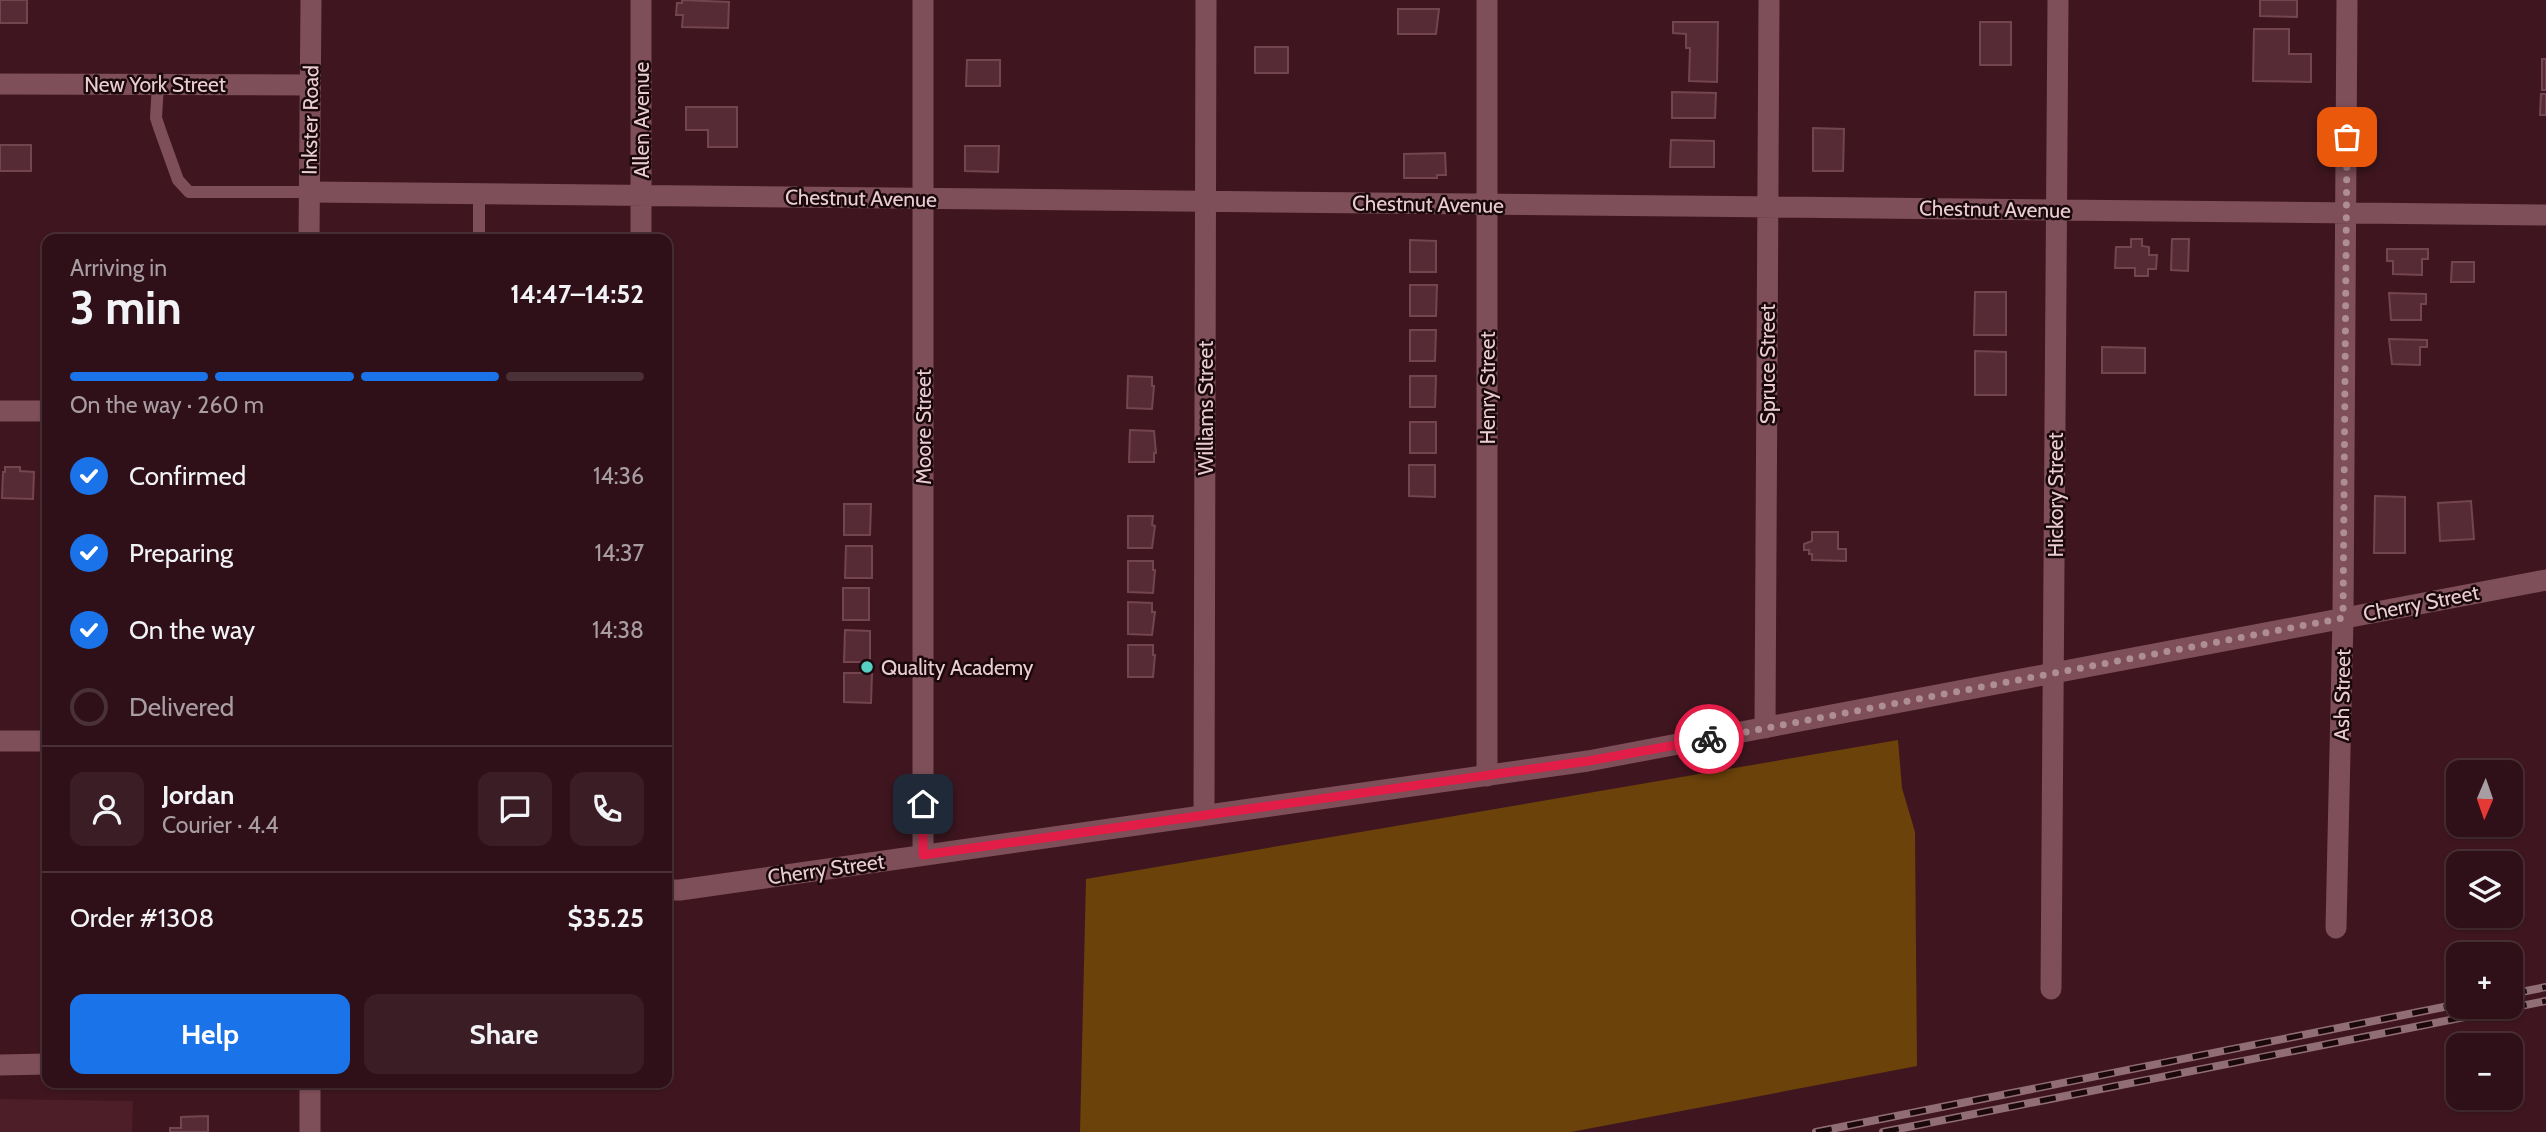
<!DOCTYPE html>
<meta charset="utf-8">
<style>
:root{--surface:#2f1018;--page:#3b1e25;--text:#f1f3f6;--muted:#a79da2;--line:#4a3037;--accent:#1a73e8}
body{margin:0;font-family:Cabin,sans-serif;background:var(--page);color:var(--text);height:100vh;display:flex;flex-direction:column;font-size:26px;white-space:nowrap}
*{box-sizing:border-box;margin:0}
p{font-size:23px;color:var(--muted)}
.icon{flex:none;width:38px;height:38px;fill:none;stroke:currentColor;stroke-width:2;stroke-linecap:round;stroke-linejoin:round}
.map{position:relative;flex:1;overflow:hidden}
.panel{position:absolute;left:42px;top:234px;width:630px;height:854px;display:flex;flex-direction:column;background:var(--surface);border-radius:14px;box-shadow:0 2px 5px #0004,0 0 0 2px var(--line)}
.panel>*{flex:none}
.needle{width:46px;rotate:182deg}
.controls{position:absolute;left:2446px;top:760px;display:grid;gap:14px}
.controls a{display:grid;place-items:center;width:77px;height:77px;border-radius:14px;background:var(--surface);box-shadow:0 2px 5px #0004,0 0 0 2px var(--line);font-size:35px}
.pin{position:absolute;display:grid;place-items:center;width:60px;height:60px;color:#fff;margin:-30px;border-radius:14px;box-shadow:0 4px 10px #0006}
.courier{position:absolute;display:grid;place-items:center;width:70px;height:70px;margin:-35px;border:5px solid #e11d48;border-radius:50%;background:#fff;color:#222;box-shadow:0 2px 9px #0007}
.head em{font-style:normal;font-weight:700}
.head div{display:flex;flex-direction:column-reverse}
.head{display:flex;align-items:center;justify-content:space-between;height:119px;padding:0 28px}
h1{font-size:46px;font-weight:700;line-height:52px}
.bar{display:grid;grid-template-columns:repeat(4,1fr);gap:10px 7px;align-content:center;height:84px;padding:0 28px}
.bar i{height:9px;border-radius:5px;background:var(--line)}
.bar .selected{background:var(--accent)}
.bar p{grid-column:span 4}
.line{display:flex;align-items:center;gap:18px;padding:0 28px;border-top:2px solid var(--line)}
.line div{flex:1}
.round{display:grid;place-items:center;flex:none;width:74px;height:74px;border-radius:14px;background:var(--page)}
ol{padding:0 28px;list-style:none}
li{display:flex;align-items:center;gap:21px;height:77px}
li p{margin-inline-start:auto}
li .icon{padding:7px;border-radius:50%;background:var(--accent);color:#fff;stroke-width:4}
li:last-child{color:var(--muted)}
li i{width:38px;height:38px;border:4px solid var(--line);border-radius:50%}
.primary-button{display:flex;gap:14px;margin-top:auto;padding:14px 28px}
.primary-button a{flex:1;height:80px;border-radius:14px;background:var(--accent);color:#fff;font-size:28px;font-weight:700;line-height:80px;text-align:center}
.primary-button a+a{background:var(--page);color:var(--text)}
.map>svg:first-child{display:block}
.built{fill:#4d1d28}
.green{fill:#6b420a}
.building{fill:#572b35;stroke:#73454e;stroke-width:2}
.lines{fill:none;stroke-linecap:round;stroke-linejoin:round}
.lane{stroke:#7e4f58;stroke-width:12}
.street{stroke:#7e4f58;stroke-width:21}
.secondary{stroke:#7e4f58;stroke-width:21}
.rail-casing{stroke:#916e75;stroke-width:8}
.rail{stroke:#1a080c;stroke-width:5;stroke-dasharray:16;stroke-linecap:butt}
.done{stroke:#ae8d94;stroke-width:7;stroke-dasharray:0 12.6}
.route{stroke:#e11d48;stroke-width:9}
.poi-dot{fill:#56cec3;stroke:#1a080c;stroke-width:2.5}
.labels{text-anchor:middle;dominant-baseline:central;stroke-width:5;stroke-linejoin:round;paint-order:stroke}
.street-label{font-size:21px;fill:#eacdd2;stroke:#1a080c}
.poi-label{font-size:21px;fill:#eacdd2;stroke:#1a080c;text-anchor:start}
</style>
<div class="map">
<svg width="2546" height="1132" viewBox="0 0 2546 1132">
<rect width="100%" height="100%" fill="#3f1620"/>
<!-- built -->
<path class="built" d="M0 1099 133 1101 132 1132H0Z"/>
<!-- green -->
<path class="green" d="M1898 740 1902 788 1915 832 1917 1066 1571 1132H1080L1086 879Z"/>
<!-- building -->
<path class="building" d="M0 0H27V23H0Z
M682 0 729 2 728 28 682 27 683 15H676L677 3H682Z
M2260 0H2297V17L2260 16Z
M1398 9H1439L1436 34H1398Z
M1673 22H1718L1717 82 1689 81 1690 48H1686V34L1673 33Z
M1980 22H2011V65H1980Z
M2254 29H2289V54H2311V82L2253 81Z
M1255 47H1288V73H1255Z
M2542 59H2546V90H2542Z
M967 60H1000V86H966Z
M1672 92 1716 93 1715 118H1672Z
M2541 94H2546V115H2540Z
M686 107H737V147H708V130H686Z
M1813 128 1844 129 1843 171H1813Z
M1671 140 1714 141V167H1670Z
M0 145H31V171H0Z
M965 146H999L998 172 965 171Z
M1445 153 1446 175H1437V178H1404V154Z
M2131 239H2142V246L2149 247V255H2157L2156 269H2148V276H2135V268H2115L2116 247H2131Z
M2172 239H2189L2188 271 2171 270Z
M1410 240 1436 241V272H1410Z
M2387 249H2428V259H2422V275L2393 274V261H2387Z
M2452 262H2474V282H2451Z
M1410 285H1437L1436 316H1410Z
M1975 292H2006V335H1974Z
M2389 293 2426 294V304H2421V320H2391Z
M1410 330H1436L1435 361H1410Z
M2389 339 2427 340V347H2420V365L2392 364Z
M2102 347 2145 348V373H2102Z
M1975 351 2006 352V395H1975Z
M1128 376 1152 377V386H1154L1152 409 1127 408Z
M1410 376H1436L1435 407H1410Z
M1410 422H1436V453H1410Z
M1130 430 1154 431 1156 453H1154V462H1129Z
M1409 465H1435V497L1409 496Z
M5 467H20V471L34 472 33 499 2 498 3 472H5Z
M2375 496 2405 497V553H2374Z
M2471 501 2474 539 2440 541 2438 503Z
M844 504H871L870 535H844Z
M1128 516H1153L1152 525 1155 526 1152 548H1128Z
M1812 532H1838V549H1846V561L1812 560V554H1809V550H1804V544L1812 541Z
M846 546H872V578H845Z
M1128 561H1153V570H1155L1153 593 1128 592Z
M843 588H869V620H843Z
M1128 602 1152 603V612H1155L1152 635 1128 634Z
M845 630 870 631V662H844Z
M1128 645H1153V655H1155L1153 677H1128Z
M844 673H872L871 703 844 702Z
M208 1116V1132H170V1128H181V1117Z"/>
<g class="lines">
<!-- lane -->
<path class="lane" d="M158 84 156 118 160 130 178 180 189 192H309
M479 240V193"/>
<!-- street -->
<path class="street" d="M0 84 310 85
M309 192 2546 215
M641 240V0
M0 411H47
M1765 728 1769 0
M0 741H47
M1487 776V0
M1204 815 1206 0
M923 855V0
M667 890H680L1588 761 2546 580
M2336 928 2343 618 2347 0
M2051 989 2058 0
M0 1065 47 1064"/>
<!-- secondary -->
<path class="secondary" d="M309 240 311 0
M310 1132V1083"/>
<!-- rail casing -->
<g class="rail-casing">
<path id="rail" d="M2511 994 2546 987
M1816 1132 2459 1004
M1883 1132 2546 1001"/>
</g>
<!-- rail -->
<use href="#rail" class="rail"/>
</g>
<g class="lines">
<!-- done -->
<path class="done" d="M1709 739 2343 618 2347 137"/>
<!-- route -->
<path class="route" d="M923 804V855L1588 761 1709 739"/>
</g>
<!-- markers -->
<circle class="poi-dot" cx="867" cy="667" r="7"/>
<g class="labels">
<!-- street labels -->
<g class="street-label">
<text x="155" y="84">New York Street</text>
<text transform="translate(310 120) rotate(-89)">Inkster Road</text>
<text transform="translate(641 120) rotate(-90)">Allen Avenue</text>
<text transform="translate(861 198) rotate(1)">Chestnut Avenue</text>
<text transform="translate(1428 204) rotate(1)">Chestnut Avenue</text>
<text transform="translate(1995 209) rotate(1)">Chestnut Avenue</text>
<text transform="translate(1767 364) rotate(-90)">Spruce Street</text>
<text transform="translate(1487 388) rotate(-90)">Henry Street</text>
<text transform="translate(1205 408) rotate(-90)">Williams Street</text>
<text transform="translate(923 427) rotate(-90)">Moore Street</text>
<text transform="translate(2055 495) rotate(-90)">Hickory Street</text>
<text transform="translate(2421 603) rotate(-11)">Cherry Street</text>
<text transform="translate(2342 695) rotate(-89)">Ash Street</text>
<text transform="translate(826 869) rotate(-8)">Cherry Street</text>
</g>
<!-- poi labels -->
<g class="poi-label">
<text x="881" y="667">Quality Academy</text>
</g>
</g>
</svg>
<div class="controls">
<a><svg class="needle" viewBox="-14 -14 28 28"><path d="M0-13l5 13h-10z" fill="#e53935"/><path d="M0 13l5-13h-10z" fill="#a79da2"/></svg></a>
<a><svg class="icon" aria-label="layers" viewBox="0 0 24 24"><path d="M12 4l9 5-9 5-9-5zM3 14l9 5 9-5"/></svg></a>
<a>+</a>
<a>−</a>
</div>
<div class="pin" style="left:2347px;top:137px;background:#ea580c"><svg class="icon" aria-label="bag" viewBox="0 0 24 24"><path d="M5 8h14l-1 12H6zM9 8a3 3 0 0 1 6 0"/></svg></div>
<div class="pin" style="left:923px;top:804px;background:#1f2937"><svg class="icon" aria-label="home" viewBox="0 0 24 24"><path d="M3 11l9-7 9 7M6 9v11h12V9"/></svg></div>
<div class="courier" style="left:1709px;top:739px"><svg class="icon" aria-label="bike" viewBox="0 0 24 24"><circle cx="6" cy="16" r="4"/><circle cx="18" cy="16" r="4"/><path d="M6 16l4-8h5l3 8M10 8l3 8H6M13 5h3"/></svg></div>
<section class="panel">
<div class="head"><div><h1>3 min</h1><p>Arriving in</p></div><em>14:47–14:52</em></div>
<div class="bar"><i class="selected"></i><i class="selected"></i><i class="selected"></i><i></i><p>On the way · 260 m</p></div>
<ol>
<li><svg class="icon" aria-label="check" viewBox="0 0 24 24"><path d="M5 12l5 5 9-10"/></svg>Confirmed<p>14:36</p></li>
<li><svg class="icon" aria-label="check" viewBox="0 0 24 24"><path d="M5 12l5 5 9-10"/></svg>Preparing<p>14:37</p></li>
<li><svg class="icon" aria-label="check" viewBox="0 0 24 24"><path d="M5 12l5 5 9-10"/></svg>On the way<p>14:38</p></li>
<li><i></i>Delivered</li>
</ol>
<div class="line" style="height:126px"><a class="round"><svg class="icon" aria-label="person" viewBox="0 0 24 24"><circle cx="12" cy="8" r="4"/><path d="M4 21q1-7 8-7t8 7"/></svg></a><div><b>Jordan</b><p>Courier · 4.4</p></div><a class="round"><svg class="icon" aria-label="chat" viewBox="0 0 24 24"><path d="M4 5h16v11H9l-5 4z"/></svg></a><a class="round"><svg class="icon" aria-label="phone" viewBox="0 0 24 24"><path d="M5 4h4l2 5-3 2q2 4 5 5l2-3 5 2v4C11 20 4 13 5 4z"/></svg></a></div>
<div class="line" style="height:91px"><div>Order #1308</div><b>$35.25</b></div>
<div class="primary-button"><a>Help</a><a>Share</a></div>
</section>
</div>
